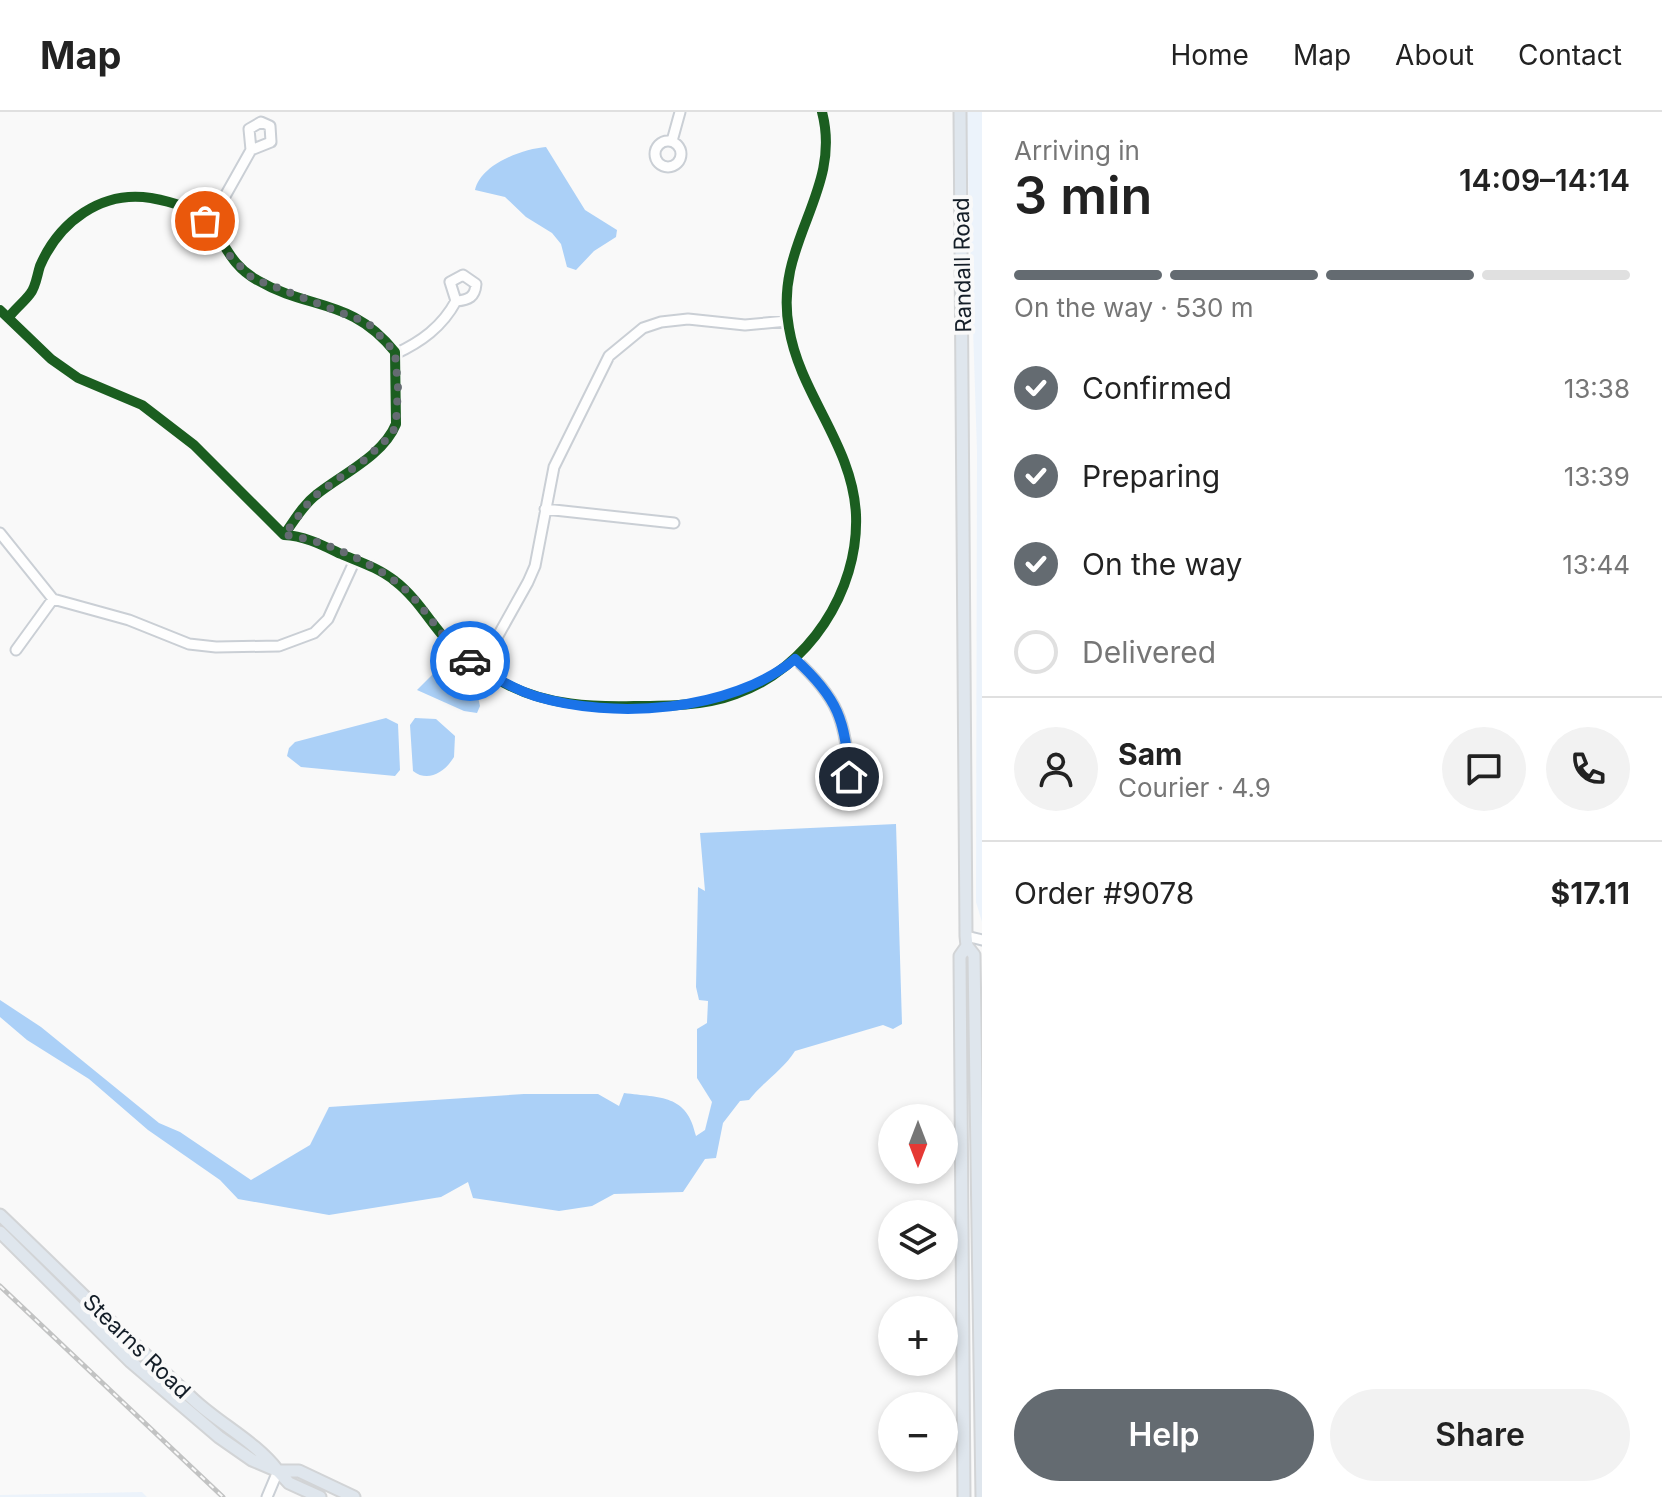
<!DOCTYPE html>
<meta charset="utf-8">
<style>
:root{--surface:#fff;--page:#f2f2f2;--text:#222;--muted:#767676;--line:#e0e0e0;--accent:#646b71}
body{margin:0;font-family:Inter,sans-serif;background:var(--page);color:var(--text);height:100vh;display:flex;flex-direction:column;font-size:30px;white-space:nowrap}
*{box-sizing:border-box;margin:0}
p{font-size:26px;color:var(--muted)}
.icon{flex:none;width:44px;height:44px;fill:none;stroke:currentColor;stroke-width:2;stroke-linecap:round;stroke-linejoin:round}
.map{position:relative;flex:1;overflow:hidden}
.side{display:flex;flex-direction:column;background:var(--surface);width:680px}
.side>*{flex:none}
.needle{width:52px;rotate:180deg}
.buttons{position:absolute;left:878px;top:992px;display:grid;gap:16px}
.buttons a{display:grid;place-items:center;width:80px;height:80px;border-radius:50%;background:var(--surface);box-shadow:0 4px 12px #0003;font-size:40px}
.pin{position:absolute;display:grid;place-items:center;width:68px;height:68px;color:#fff;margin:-34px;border:4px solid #fff;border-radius:50%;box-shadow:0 2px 8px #0007}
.courier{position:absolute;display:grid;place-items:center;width:80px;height:80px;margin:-40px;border:6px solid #1a73e8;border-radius:50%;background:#fff;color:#222;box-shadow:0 2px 10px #0007}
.head em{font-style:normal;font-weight:600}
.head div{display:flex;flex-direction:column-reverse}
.head{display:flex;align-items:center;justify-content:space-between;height:136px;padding:0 32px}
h1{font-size:52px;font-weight:600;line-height:60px}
.bar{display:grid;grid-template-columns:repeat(4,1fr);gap:12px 8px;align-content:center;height:96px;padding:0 32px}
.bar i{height:10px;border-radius:6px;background:var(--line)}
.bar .on{background:var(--accent)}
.bar p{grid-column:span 4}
.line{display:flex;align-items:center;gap:20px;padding:0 32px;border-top:2px solid var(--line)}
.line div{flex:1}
.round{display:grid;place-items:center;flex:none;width:84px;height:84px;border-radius:42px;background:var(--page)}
ol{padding:0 32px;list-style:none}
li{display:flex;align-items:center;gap:24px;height:88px}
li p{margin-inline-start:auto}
li .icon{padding:8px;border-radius:50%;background:var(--accent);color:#fff;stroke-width:4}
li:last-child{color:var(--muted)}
li i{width:44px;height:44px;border:4px solid var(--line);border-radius:50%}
.action{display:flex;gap:16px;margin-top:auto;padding:16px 32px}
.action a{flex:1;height:92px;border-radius:48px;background:var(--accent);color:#fff;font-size:32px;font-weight:600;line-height:92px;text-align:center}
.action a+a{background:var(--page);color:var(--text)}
header{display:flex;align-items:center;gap:48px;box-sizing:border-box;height:112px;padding:0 40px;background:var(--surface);border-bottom:2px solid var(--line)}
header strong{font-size:38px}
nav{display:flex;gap:44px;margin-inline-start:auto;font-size:28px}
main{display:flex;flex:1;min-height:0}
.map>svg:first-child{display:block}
.built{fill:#ecf3fb}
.water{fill:#abd0f7}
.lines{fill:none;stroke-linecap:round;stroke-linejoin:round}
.minor-casing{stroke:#cacfd5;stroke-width:13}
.major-casing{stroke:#d2d4d6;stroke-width:15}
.minor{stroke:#fefefe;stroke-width:9}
.major{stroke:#dfe6ed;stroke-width:11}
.rail-casing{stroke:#c2c3c3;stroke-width:5}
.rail{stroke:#f9f9f9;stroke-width:2;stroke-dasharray:6;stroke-linecap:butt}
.cycleway-casing{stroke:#f9f9f9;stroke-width:15}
.cycleway{stroke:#1b5e20;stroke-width:10}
.done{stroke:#646b71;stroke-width:8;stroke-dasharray:0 14.4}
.route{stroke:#1a73e8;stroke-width:10}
.labels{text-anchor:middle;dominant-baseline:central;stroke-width:8;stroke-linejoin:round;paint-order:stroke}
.street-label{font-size:22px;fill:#141e28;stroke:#f9f9f9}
</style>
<header>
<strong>Map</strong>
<nav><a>Home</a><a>Map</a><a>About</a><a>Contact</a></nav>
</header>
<main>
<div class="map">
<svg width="982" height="1385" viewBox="0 0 982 1385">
<rect width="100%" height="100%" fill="#f9f9f9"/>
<!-- built -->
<path class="built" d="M966 0H982V810L976 790 977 339Z
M142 1380 147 1385H0V1383Z"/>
<!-- water -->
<path class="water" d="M546 35 585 98 617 118 616 125 594 139 576 158 567 155 561 132 552 121 526 105 505 85 475 78C481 52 522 37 546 35Z
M438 557 447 558 459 576 478 585 480 594 477 601 464 599 417 578Z
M386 606 398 612 400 658 395 664 301 655 287 644 289 636 295 630Z
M415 606 436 607 455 624 454 645C445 660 428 671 413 659L410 613Z
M896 712 902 912 893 917 883 913 795 939C783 958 764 969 749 988L740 989 723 1011 716 1046 705 1047 683 1080 614 1082 592 1094 559 1099 473 1086 468 1070 441 1085 329 1103 238 1087 220 1068 148 1018 89 967 27 928 0 905V888L41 915 159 1011 180 1020 251 1068 310 1033 329 995 524 982H598L619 994 624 981C661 986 687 982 696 1024L705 1018 712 990 697 966V917L707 911 708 889 699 888 696 875 698 775 705 779 700 721Z"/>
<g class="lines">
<!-- minor casing -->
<g class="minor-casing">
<path id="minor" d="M672 29 680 0
M655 42a13 13 0 1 1 26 0a13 13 0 1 1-26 0Z
M205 109 224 86 251 38 249 17 261 10 270 14 271 30 251 38
M0 198 51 247 78 266 142 293 194 333 284 423C305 424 322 433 341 442 360 450 379 456 395 469 421 489 435 520 459 541 474 554 493 566 510 574 549 593 591 595 634 594 668 594 704 594 736 582 808 557 859 479 856 403 853 333 800 283 789 216 773 131 843 80 822 0
M9 205C15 197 24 190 30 182 36 175 37 163 40 154 59 110 101 78 151 86 167 89 189 94 202 105 224 123 226 151 257 168 310 199 351 185 395 240L396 312C383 344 342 362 316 383 303 393 294 409 284 423
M395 242C421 230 442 215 456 189L450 170 463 163 476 172C475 185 469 188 456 189
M545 397 674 411
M0 421 53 487 129 508 189 532 216 535 279 534 314 521 328 507 355 448
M16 538 53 487
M795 547C838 586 846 609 849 665
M480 556 528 470 535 454 554 355 609 244 643 216 661 210 688 207 745 213 787 209
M966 824 982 828
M267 1385 278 1359"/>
</g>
<!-- major casing -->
<g class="major-casing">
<path id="major" d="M960 0 966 824 967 834 974 843 982 1385
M0 1103C65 1165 128 1228 194 1288 221 1313 256 1330 278 1359H299L354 1385
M0 1120 130 1249 219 1325 252 1348 278 1359 289 1371 320 1385
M964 1385 960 844 967 834"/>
</g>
<!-- minor -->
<use href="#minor" class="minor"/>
<!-- major -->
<use href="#major" class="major"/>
<!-- rail casing -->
<g class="rail-casing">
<path id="rail" d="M0 1174 223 1385"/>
</g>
<!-- rail -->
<use href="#rail" class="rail"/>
<!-- cycleway casing -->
<g class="cycleway-casing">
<path id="cycleway" d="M0 198 51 247 78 266 142 293 194 333 284 423C305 424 322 433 341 442 360 450 379 456 395 469 421 489 435 520 459 541 474 554 493 566 510 574 549 593 591 595 634 594 668 594 704 594 736 582 808 557 859 479 856 403 853 333 800 283 789 216 773 131 843 80 822 0
M9 205C15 197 24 190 30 182 36 175 37 163 40 154 59 110 101 78 151 86 167 89 189 94 202 105 224 123 226 151 257 168 310 199 351 185 395 240L396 312C383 344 342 362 316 383 303 393 294 409 284 423"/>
</g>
<!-- cycleway -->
<use href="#cycleway" class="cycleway"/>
</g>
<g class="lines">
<!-- done -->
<path class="done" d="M205 109 225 139 252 166 368 211 395 240 398 276 396 312 392 322 367 346 312 386 284 423C322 426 386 456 412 484 431 505 446 532 470 549"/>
<!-- route -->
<path class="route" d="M470 549C491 563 511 576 535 584 613 608 731 600 795 547 838 586 846 609 849 665"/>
</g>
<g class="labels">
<!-- street labels -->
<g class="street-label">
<text transform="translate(962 153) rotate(-91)">Randall Road</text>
<text transform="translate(137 1234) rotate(44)">Stearns Road</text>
</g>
</g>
</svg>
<div class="buttons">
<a><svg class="needle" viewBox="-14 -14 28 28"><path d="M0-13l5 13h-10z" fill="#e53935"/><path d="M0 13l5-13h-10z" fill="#767676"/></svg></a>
<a><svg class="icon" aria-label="layers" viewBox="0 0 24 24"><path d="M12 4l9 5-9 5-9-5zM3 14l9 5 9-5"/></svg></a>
<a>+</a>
<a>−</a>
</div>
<div class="pin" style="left:205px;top:109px;background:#ea580c"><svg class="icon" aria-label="bag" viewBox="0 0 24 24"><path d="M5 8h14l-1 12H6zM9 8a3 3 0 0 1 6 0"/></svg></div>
<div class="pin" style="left:849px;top:665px;background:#1f2937"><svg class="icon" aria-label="home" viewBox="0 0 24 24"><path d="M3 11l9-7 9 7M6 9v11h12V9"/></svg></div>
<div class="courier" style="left:470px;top:549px"><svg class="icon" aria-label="car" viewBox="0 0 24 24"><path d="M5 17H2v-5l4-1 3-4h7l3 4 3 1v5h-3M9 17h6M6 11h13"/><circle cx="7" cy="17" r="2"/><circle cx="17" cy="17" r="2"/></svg></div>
</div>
<section class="side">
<div class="head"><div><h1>3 min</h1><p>Arriving in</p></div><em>14:09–14:14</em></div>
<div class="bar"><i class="on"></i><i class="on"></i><i class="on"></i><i></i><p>On the way · 530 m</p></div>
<ol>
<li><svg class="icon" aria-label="check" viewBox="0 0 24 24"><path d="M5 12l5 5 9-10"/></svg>Confirmed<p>13:38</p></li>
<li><svg class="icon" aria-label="check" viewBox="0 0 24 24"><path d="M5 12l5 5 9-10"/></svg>Preparing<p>13:39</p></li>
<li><svg class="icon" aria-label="check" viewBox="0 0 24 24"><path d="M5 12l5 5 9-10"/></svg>On the way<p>13:44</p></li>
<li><i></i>Delivered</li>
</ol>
<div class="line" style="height:144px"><a class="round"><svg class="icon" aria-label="person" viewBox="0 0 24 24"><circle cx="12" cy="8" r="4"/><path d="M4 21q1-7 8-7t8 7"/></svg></a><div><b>Sam</b><p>Courier · 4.9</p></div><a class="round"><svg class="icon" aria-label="chat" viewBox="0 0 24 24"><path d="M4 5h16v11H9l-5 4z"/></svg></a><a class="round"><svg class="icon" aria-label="phone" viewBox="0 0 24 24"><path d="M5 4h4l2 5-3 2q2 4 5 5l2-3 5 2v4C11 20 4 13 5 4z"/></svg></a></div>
<div class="line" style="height:104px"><div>Order #9078</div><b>$17.11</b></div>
<div class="action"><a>Help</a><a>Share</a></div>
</section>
</main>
